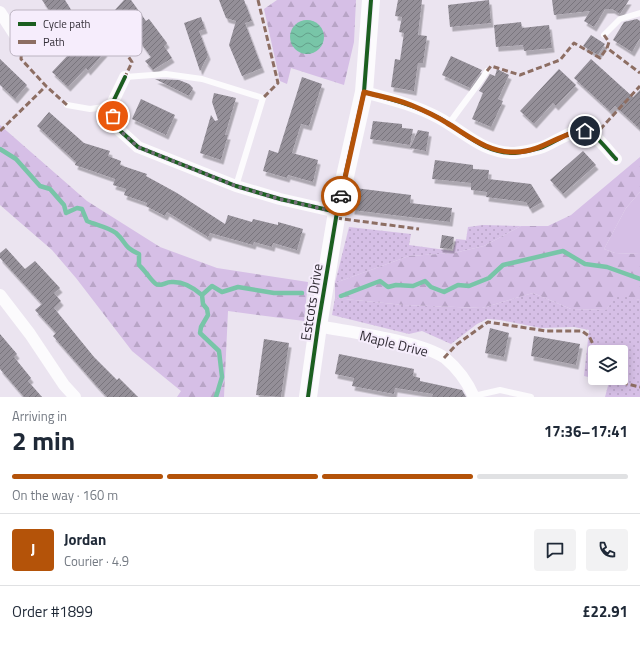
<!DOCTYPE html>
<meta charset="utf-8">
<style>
:root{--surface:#fff;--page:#f2f2f3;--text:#1f2937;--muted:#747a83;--line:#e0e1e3;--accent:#b45309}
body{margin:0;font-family:"Titillium Web",sans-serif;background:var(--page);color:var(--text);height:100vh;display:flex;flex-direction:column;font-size:15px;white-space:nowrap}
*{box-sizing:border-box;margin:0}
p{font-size:13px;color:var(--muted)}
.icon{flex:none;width:22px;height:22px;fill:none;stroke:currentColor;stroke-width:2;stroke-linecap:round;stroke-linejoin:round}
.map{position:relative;height:397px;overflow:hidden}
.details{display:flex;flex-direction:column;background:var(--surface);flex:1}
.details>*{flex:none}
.controls{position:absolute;left:588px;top:345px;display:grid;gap:8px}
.controls a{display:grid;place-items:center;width:40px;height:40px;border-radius:4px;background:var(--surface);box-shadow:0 2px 10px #0003;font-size:20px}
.pin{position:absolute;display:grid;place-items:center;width:34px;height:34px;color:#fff;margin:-17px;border:2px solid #fff;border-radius:50%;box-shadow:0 1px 4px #0007}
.courier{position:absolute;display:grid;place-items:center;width:40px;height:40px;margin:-20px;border:3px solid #b45309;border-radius:50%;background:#fff;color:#222;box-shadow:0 1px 5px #0007}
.summary em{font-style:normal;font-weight:700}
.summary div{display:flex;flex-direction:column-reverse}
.summary{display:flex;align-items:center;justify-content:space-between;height:68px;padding:0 12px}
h1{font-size:26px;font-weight:700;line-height:30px}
.bar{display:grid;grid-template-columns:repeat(4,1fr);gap:6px 4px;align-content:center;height:48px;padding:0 12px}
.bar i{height:5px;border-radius:3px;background:var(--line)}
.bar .on{background:var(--accent)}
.bar p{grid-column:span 4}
.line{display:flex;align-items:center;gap:10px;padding:0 12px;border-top:1px solid var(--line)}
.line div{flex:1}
.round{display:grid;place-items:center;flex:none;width:42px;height:42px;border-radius:4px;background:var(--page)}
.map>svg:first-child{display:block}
.grass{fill:url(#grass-dots);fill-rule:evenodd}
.forest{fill:url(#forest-firs)}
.green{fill:#d6bfe6}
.water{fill:url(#water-waves)}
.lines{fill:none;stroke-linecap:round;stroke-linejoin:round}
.stream{stroke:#78c5a8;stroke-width:4.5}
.building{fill:url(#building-hatch);filter:url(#shadow)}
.lane{stroke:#fcfbfd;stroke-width:6}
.street{stroke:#fcfbfd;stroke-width:12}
.secondary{stroke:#fcfbfd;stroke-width:18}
.quiet{stroke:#8d6e63;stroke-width:3;stroke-dasharray:6 3;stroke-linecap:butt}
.cycleway-casing{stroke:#f6edfc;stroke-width:6}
.cycleway{stroke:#1b5e20;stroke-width:4}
.done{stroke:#736e78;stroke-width:4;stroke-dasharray:0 7.2}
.route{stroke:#b45309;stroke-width:5}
.labels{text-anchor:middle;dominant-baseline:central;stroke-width:4;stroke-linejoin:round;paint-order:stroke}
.street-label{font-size:14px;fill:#332e37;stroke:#f6edfc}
.key{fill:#f6edfc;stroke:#bcb4c1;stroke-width:1}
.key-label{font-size:11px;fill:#332e37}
</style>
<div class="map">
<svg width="640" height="397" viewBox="0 0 640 397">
<defs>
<pattern id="grass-dots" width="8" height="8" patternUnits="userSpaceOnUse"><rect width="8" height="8" fill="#d6bfe6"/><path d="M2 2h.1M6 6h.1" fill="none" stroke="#b8a4c6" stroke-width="1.8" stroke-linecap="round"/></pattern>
<pattern id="forest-firs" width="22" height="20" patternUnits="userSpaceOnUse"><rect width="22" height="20" fill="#d6bfe6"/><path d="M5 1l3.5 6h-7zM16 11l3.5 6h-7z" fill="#b8a4c6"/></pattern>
<pattern id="water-waves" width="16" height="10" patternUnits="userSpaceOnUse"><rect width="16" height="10" fill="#78c5a8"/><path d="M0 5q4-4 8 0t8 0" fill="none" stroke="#63a08a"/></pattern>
<pattern id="building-hatch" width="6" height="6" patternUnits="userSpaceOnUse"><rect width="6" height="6" fill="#948f98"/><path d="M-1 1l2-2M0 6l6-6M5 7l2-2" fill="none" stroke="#79757d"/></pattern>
<filter id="shadow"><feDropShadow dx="2.5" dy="4.5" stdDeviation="0" flood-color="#0004"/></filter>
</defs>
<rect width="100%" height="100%" fill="#ebe4f0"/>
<!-- grass -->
<path class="grass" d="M483 225 521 226 484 246 454 253 409 256 335 283 349 227 411 234 409 245 453 251 456 239 466 240 468 227Z
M533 293 571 309 606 310 617 294 640 300V397H605L609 382 584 376 589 330 574 327 541 328 500 320 487 319 477 324 451 344 422 331 409 334 332 315 335 298 404 305 482 308ZM595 352H621V378H595Z"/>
<!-- forest -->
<path class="forest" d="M277 0H356L354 42 344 85 291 68 287 84 280 81 264 9Z
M0 125 87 201 160 247 217 268 308 282 304 321 228 311 224 397H177L181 391 132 351 76 278 52 250 0 205Z
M640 157V192L626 208 604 249 615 253 640 254V300L617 295 606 310 571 309 533 293 482 308 404 305 335 298V283L409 256 454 253 484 246 521 226H548L571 215Z"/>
<!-- green -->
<path class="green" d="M640 192V254L615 253 604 249 626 208Z"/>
<!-- water -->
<path class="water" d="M290 37a17 17 0 1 1 34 0a17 17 0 1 1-34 0Z"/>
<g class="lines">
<!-- stream -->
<path class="stream" d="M0 149 16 159 40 186 50 189 64 205 66 213 77 208 82 209 87 221C96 225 108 227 116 233 127 243 123 247 139 254V265C144 269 152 282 156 284 162 287 165 282 171 282 183 281 193 287 202 295L203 304 207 309 208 315 201 327 200 333 219 351 222 377 216 397
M202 295 212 286 222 292 238 287 274 293H302
M341 296 380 281 388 287 396 285 413 286 425 281 431 287 444 292 458 285 469 286 489 278 503 265 563 251 585 264 607 267 640 279"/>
</g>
<!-- building -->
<path class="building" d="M42 0H65L76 18 61 28Z
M124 0H131L146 21 149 19 167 43 164 46 172 58 153 70 145 61 151 57 132 31 129 34 113 12Z
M219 0H244L252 21 245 23 262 68 242 76 229 45 236 21 226 18Z
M398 0H422L418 35 427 36 423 63H418L414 91 391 87 395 59 400 60 404 33 399 32 402 17 395 16Z
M489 0 491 23 450 27 448 5Z
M552 0H629L620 14 612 9H605L594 27 584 21 590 11 554 15Z
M201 17 205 29 199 31 208 55 200 71 184 23Z
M637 19 640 21V38L632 52 613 40 624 22Z
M521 22 522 28 549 25 552 48 524 51 523 45 496 47 494 25Z
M591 35 605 44 598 55 583 46Z
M89 37 105 52 88 71 86 68 68 87 52 72 70 53 72 56Z
M451 56 482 70 470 88 442 75Z
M0 59 27 85 15 99 0 85Z
M591 59 633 97 640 90V129L615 106 610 111 574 78Z
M497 69 509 75 498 99 503 101 491 127 472 119 483 93 479 91 490 74 495 76Z
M559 69 576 85 556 106 553 103 534 124 520 111Z
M302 77 322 84 309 126 301 124 292 153 318 160 313 182 288 175 287 178 263 171 269 150 278 153Z
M155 79 179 80 189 84 193 88 189 96Z
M214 93 236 98 225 135H228L221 160 200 153 211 115 215 121 218 120 212 102Z
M141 99 175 115 166 135 132 119Z
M49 112 84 143 110 151 108 156 121 161 120 165 147 174 146 176 177 193 225 224 228 215 252 222 253 219 278 225V222L303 229 297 250 273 243 272 247 254 242 253 245 210 233 208 237 167 212 165 216 146 206 147 203 124 195 126 189 113 185 115 179 75 165 76 162 37 126Z
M373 121 402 124V128L413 129 410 145 370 139Z
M418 130 429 132 426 151 410 148Z
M583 151 596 165 563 194 550 180Z
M435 160 473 165V169L489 170 488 179 531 184 542 202 530 209 526 202 486 197 487 192 471 190V183L432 179Z
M355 188 411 195 410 203 452 208 450 222 352 210Z
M442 235 454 237 452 249 440 248Z
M6 248 25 269 35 261 60 288 54 293 61 301 54 308 94 357 117 380 119 378 138 397H107L95 384 53 336 56 333 35 310 42 304 0 258V253Z
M490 328 509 333 504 357 485 353Z
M0 334 17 354 14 357 31 378 28 381 42 397H24L0 369Z
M534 336 580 344 576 365 531 356Z
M264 339 289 343 281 397 256 395Z
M339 354 414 369 413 376 420 378V381L462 390 466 397H432L433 394 395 388 394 394 352 386 354 378 335 374Z"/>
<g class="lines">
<!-- lane -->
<path class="lane" d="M604 35 620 19 640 13
M125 77 166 74 202 79 263 98 236 186
M67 105 90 109 111 106
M449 124C461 106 475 90 487 71
M474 396 500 390 531 397"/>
<!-- street -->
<path class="street" d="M0 12 22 46 35 36
M125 77 111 106 115 126 138 147 236 186 280 199 337 212
M364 92C390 99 415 105 439 118 465 132 482 153 515 153 523 152 533 150 540 148 552 145 572 128 584 131 596 133 608 151 616 159
M0 295 30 334 64 385 75 397
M318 326C348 332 422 341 445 358 457 368 468 383 474 397"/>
<!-- secondary -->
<path class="secondary" d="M308 397 318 326 337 212 364 92 371 0"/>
<!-- quiet -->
<path class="quiet" d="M258 0 278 83 263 98
M604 35 609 42 607 48 640 73
M35 36 42 31 50 43 98 12 132 62 125 77
M22 46 21 59 46 86 67 105
M487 71 491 66 520 75 560 60 574 43 600 58 607 48
M0 131 46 86
M594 136 640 86
M336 218 419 229
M444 358 456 345 488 322 546 331H582L589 336 597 352
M614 378 627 384 640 387"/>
<!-- cycleway casing -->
<g class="cycleway-casing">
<path id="cycleway" d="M125 77 111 106 115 126 138 147 236 186 280 199 337 212
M364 92C390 99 415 105 439 118 465 132 482 153 515 153 523 152 533 150 540 148 552 145 572 128 584 131 596 133 608 151 616 159
M308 397 318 326 337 212 364 92 371 0"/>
</g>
<!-- cycleway -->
<use href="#cycleway" class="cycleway"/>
</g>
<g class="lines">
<!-- done -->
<path class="done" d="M113 116 115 126 138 147 236 186 280 199 337 212 341 196"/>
<!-- route -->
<path class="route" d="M341 196 364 92C379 96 397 99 411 105 423 110 436 116 447 123 469 136 488 153 516 152 543 152 562 131 585 131"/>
</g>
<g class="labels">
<!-- street labels -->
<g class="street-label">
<text transform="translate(311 302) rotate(-81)">Estcots Drive</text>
<text transform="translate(394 343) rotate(14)">Maple Drive</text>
</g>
</g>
<!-- legend -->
<rect x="10" y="10" width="132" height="46" rx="6" class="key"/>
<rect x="18" y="22" width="18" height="4" fill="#1b5e20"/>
<rect x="18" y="40" width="18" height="4" fill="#8d6e63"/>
<g class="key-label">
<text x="43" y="28">Cycle path</text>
<text x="43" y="46">Path</text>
</g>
</svg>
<div class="controls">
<a><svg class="icon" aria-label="layers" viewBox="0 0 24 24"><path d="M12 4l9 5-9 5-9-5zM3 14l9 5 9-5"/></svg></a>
</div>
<div class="pin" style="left:113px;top:116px;background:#ea580c"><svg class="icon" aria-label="bag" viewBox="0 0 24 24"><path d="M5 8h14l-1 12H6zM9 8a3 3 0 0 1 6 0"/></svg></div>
<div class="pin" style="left:585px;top:131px;background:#1f2937"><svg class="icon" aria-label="home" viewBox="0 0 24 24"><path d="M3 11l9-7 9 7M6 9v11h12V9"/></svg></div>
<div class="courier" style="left:341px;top:196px"><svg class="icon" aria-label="car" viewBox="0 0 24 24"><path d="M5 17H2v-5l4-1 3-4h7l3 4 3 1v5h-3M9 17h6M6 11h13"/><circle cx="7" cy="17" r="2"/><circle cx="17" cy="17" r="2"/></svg></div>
</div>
<section class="details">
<div class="summary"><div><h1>2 min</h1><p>Arriving in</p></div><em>17:36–17:41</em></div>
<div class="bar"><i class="on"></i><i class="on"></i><i class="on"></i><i></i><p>On the way · 160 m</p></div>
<div class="line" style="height:72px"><b class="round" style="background:var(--accent);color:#fff">J</b><div><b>Jordan</b><p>Courier · 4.9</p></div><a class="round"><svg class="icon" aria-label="chat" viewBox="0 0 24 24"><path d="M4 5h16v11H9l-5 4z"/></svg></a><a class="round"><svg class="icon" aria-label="phone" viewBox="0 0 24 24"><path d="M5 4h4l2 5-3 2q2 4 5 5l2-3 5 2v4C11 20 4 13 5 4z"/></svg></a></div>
<div class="line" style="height:52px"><div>Order #1899</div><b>£22.91</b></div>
</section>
